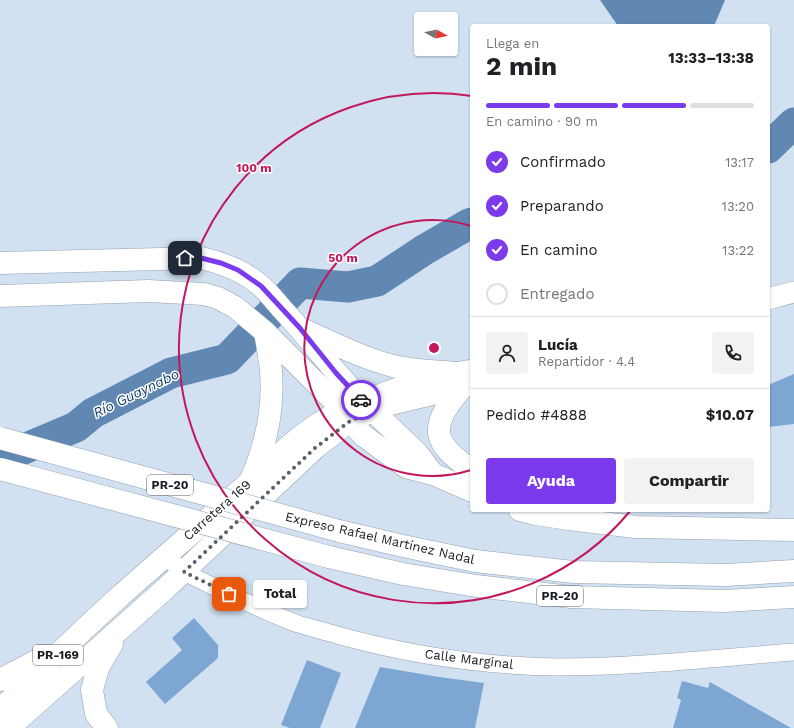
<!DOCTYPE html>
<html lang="es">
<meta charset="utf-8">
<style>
:root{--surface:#fff;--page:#f2f2f2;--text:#202124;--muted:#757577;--line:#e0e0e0;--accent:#7c3aed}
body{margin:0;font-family:"Work Sans",sans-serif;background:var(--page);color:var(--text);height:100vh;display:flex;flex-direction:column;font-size:15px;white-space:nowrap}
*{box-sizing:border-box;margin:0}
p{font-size:13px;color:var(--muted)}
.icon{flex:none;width:22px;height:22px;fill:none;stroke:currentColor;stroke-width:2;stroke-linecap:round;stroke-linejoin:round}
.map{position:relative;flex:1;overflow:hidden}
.panel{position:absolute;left:470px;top:24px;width:300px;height:488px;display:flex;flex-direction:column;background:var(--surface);border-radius:4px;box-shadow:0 1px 3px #0004}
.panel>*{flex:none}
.needle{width:26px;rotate:98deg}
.controls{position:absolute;left:414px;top:12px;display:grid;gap:8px}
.controls a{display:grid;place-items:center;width:44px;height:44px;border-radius:4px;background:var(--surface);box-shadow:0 1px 3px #0004;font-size:20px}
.pin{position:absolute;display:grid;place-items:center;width:34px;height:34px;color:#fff;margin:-17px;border-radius:8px;box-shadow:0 2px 6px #0006}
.courier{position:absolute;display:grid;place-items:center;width:40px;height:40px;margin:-20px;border:3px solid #7c3aed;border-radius:50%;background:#fff;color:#222;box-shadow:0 1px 5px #0007}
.bubble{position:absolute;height:28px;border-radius:4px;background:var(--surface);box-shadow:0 1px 3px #0004;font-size:13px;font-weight:700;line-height:28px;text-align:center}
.head em{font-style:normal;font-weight:700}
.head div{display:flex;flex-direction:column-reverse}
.head{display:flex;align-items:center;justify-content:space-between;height:68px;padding:0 16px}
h1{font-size:26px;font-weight:700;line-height:30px}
.bar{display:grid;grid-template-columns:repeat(4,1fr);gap:6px 4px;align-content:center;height:48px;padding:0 16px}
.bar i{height:5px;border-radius:3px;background:var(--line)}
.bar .selected{background:var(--accent)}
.bar p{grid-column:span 4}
.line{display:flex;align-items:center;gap:10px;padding:0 16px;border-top:1px solid var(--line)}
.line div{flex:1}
.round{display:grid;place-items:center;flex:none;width:42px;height:42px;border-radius:4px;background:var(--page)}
ol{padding:0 16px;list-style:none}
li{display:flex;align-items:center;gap:12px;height:44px}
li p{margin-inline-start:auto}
li .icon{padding:4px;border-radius:50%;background:var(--accent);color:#fff;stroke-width:4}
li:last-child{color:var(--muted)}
li i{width:22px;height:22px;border:2px solid var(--line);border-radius:50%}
.cta{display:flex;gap:8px;margin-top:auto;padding:8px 16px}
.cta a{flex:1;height:46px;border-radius:4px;background:var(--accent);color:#fff;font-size:16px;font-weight:700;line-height:46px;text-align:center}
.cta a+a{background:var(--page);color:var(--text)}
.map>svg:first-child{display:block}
.water{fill:#6088b3}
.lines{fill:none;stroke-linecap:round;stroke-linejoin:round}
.river{stroke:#6088b3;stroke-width:31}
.building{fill:#7da6d2}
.minor-casing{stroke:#92a1b0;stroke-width:18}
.tertiary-casing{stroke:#92a1b0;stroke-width:22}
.secondary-casing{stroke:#92a1b0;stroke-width:23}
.trunk-casing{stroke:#92a1b0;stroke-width:23}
.motorway-casing{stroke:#92a1b0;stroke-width:23}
.minor{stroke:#fff;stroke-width:17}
.tertiary{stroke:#fff;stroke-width:21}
.secondary{stroke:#fff;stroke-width:22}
.trunk{stroke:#fff;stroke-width:22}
.motorway{stroke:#fff;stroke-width:22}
.motorway-bridge-casing{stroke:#92a1b0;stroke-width:23;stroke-linecap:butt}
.motorway-bridge{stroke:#fff;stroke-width:22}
.done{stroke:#59626b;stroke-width:4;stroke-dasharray:0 7.2}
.route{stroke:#7c3aed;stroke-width:5}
.ring{fill:none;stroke:#c2185b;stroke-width:2}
.labels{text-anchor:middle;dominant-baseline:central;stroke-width:3;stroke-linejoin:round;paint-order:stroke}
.shield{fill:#fff;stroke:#5d6165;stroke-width:1}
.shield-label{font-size:12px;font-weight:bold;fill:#181d23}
.street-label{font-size:13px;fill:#181d23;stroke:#fff}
.water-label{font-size:14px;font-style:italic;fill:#113e68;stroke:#fff}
.centre{fill:#c2185b;stroke:#fff;stroke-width:2}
.ring-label{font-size:12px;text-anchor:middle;font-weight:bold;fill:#c2185b;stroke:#fff;stroke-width:3;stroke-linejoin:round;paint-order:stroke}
</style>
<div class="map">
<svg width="794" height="728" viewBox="0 0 794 728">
<rect width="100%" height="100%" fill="#d1e1f1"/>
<!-- water -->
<path class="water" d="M600 0H725L714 26H618Z"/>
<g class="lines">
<!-- river -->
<path class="river" d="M768 148 794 123
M0 459 76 427 93 413 171 373 227 359 300 283 348 287 377 281 424 250 469 224 472 223"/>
</g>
<!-- building -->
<path class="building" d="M794 374V424L768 427V385Z
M194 618 218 645V658L165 704 146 682 182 650 172 638Z
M307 660 341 673 320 728H290L281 725Z
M380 667 439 677 484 683 475 728H355Z
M682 681 708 688 710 682 791 728H673L681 700 677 698Z"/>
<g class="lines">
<!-- minor casing -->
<g class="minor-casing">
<path id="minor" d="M165 556 184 572 190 575C226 593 261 610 298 624 311 628 324 631 337 635 409 655 484 666 558 667 637 667 716 658 794 652"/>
</g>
<!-- tertiary casing -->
<g class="tertiary-casing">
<path id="tertiary" d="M768 299 794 292
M362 402C397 386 434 376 472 370
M375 410 384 406 472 385"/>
</g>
<!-- secondary casing -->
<g class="secondary-casing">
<path id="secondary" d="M0 263 201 258C223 263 244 271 261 286 269 293 275 301 282 309 313 342 339 380 373 411
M0 296 148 291 204 294 218 298 235 307 265 332 342 409 350 421
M304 330C333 343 362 358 393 366 413 371 435 371 455 373
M250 482C265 448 274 409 271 371 270 358 267 345 265 332"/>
</g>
<!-- trunk casing -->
<g class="trunk-casing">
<path id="trunk" d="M0 680 46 656
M0 713 4 706C42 670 79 633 118 598 157 563 197 529 236 494 273 462 308 422 356 404
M6 728 19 719 165 589 315 448 350 421 373 411
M107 728 96 714 92 690 98 668 112 644"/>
</g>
<!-- motorway casing -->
<g class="motorway-casing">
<path id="motorway" d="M461 389C429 426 431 443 472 470
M373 411 418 454 433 474
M350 421 364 436 406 467 433 474 472 491
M520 510 536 514 569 519 635 527 794 530
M339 531 403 546 475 561 573 572 725 575 794 571
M329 557 403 574 476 586 571 597 724 601 794 597"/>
</g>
<!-- minor -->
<use href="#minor" class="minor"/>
<!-- tertiary -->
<use href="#tertiary" class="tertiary"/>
<!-- secondary -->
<use href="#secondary" class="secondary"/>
<!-- trunk -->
<use href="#trunk" class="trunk"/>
<!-- motorway -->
<use href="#motorway" class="motorway"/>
<!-- motorway-bridge casing -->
<g class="motorway-bridge-casing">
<path id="motorway-bridge" d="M0 438 339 531
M0 469 329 557"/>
</g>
<!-- motorway-bridge -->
<use href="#motorway-bridge" class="motorway-bridge"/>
</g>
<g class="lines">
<!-- done -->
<path class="done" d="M229 594 184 572 315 448 350 421 372 411 361 400"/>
<!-- route -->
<path class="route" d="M185 258H201L221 263 238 270 261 286 299 327 336 373 361 400"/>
</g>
<!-- distance rings -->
<g class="ring">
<path d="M471 470A128 128 0 1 1 471 226"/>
<path d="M631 510A255 255 0 1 1 472 96"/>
</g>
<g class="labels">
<!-- shield labels -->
<g class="shield">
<rect x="147" y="475" width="46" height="20" rx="3"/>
<rect x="537" y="586" width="46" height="20" rx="3"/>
<rect x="33" y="645" width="50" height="20" rx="3"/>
</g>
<g class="shield-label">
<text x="170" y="485">PR-20</text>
<text x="560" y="596">PR-20</text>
<text x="58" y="655">PR-169</text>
</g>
<!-- street labels -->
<g class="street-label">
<text transform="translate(217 510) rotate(-41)">Carretera 169</text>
<text transform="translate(380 538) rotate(13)">Expreso Rafael Martínez Nadal</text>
<text transform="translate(469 659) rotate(7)">Calle Marginal</text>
</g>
<!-- water labels -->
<g class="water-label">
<text transform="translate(136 393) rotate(-26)">Río Guaynabo</text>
</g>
</g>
<circle cx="434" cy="348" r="6" class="centre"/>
<g class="ring-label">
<text x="254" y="172">100 m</text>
<text x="343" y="262">50 m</text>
</g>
</svg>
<div class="controls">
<a><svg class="needle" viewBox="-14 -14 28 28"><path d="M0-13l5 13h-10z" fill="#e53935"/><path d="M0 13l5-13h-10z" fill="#757577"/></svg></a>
</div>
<div class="pin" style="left:229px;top:594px;background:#ea580c"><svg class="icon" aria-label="bag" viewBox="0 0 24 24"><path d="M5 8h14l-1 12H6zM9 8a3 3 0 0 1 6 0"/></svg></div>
<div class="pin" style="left:185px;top:258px;background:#1f2937"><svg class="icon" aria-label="home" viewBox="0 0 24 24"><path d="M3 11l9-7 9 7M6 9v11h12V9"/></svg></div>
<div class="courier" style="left:361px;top:400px"><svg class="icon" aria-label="car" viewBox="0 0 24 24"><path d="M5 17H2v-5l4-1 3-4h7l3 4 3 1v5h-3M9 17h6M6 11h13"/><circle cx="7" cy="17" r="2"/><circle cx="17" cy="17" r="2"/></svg></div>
<div class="bubble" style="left:253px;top:580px;width:54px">Total</div>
<section class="panel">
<div class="head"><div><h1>2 min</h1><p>Llega en</p></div><em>13:33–13:38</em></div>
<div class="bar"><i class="selected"></i><i class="selected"></i><i class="selected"></i><i></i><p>En camino · 90 m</p></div>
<ol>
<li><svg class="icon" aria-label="check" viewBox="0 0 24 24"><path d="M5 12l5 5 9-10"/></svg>Confirmado<p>13:17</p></li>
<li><svg class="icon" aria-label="check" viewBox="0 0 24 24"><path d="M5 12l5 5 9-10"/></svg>Preparando<p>13:20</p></li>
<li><svg class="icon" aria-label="check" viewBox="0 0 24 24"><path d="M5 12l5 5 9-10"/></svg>En camino<p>13:22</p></li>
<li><i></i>Entregado</li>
</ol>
<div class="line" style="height:72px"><a class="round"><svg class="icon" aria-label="person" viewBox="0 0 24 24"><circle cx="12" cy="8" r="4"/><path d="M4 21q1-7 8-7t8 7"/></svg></a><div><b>Lucía</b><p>Repartidor · 4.4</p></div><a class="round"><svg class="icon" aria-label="phone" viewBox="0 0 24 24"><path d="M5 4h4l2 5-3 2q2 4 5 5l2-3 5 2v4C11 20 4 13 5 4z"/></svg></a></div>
<div class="line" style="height:52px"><div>Pedido #4888</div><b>$10.07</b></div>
<div class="cta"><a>Ayuda</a><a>Compartir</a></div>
</section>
</div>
